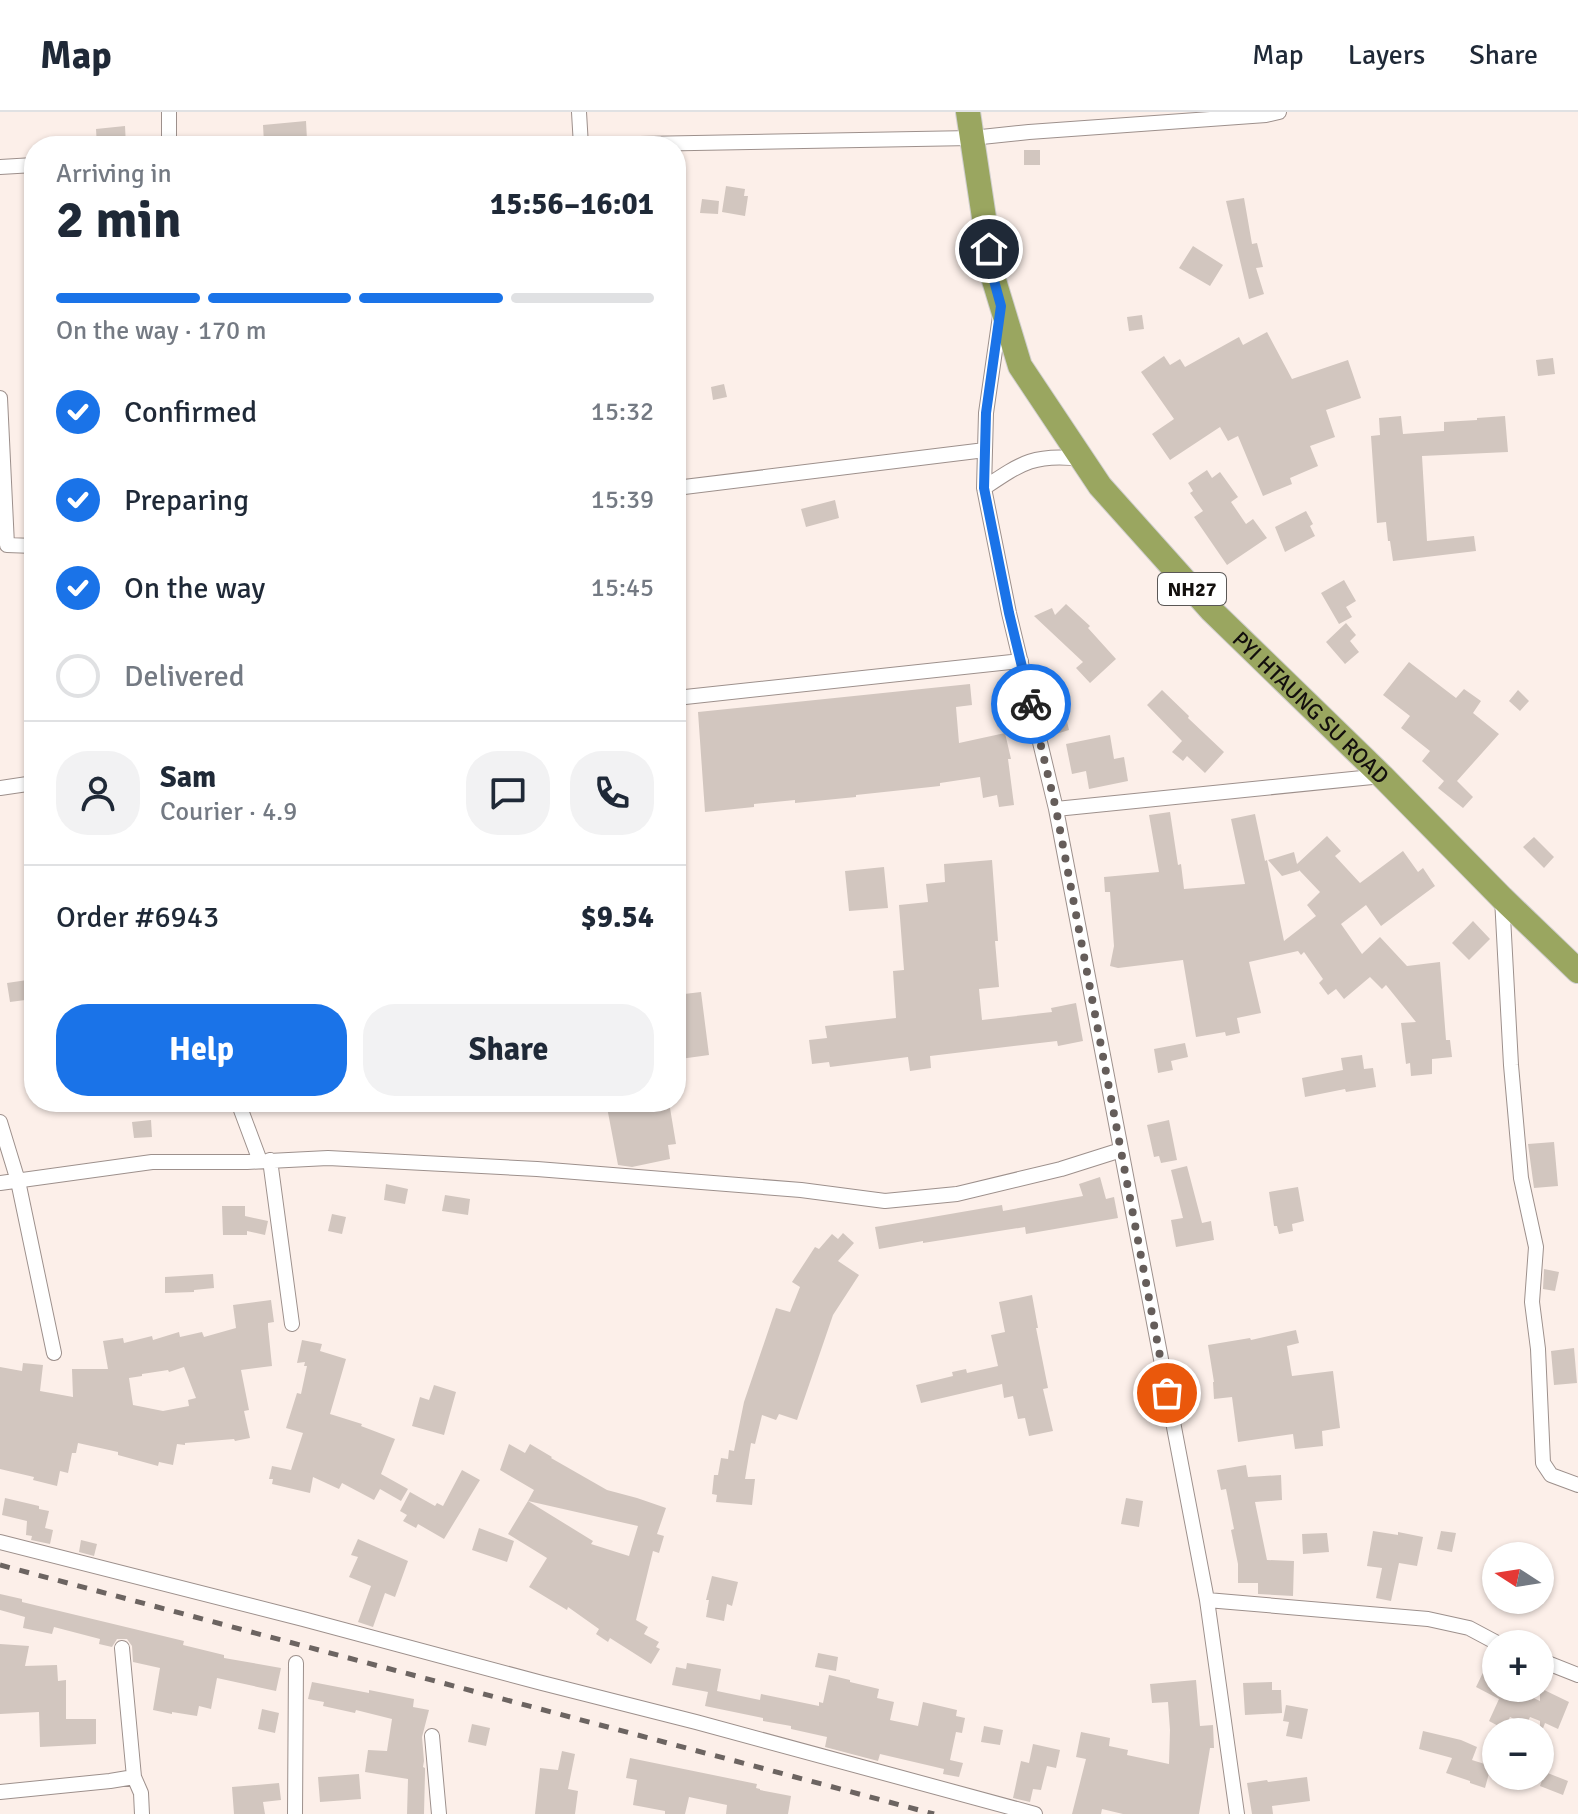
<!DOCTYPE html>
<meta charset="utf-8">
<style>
:root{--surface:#fff;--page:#f2f2f3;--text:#1f2937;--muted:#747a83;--line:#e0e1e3;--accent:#1a73e8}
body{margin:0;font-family:Signika,sans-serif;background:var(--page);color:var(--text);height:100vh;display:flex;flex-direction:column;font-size:30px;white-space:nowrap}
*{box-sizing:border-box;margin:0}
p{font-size:26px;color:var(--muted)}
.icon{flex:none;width:44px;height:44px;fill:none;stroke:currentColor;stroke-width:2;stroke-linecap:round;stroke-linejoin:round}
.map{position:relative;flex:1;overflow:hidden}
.side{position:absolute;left:24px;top:24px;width:662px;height:976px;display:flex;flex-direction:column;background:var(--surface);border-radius:32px;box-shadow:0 2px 6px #0004}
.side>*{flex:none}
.needle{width:52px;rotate:282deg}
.buttons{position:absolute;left:1482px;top:1430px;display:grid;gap:16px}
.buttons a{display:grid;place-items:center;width:72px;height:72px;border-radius:50%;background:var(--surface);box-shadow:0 2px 6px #0004;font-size:40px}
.pin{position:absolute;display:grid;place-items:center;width:68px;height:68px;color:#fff;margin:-34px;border:4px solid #fff;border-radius:50%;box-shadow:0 2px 8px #0007}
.courier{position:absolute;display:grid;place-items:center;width:80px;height:80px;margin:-40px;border:6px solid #1a73e8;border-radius:50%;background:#fff;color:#222;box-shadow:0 2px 10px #0007}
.overview em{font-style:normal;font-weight:700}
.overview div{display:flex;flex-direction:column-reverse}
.overview{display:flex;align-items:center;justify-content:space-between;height:136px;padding:0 32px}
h1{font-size:52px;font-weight:700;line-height:60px}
.bar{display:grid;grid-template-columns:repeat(4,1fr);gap:12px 8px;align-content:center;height:96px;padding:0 32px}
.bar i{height:10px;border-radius:6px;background:var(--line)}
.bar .selected{background:var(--accent)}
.bar p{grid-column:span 4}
.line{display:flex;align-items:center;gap:20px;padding:0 32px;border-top:2px solid var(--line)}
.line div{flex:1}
.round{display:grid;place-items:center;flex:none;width:84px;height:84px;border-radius:32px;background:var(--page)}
ol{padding:0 32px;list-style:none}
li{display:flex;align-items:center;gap:24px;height:88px}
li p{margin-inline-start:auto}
li .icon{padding:8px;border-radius:50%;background:var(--accent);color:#fff;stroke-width:4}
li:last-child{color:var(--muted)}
li i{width:44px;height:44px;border:4px solid var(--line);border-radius:50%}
.action{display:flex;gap:16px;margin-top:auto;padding:16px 32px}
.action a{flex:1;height:92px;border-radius:32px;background:var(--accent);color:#fff;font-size:32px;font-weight:700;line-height:92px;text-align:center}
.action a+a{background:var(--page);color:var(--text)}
header{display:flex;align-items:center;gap:48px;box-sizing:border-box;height:112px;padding:0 40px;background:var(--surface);border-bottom:2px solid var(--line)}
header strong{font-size:38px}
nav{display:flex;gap:44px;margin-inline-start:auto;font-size:28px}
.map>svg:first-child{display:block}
.building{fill:#d2c6bf;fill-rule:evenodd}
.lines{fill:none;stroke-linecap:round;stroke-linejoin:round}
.minor-casing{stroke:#9d908c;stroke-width:16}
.trunk-casing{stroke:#d0cfcf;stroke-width:26}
.minor{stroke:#fff;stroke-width:14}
.trunk{stroke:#9aa660;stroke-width:24}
.rail{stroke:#6c6461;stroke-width:5;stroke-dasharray:10 10;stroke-linecap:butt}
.done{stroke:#655d5a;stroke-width:8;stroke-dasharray:0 14.4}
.route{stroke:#1a73e8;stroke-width:10}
.labels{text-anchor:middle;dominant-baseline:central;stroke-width:8;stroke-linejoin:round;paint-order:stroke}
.shield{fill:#fff;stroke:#5a5756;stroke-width:2}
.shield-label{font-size:20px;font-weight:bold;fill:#130f0d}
.street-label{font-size:22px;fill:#130f0d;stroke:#fff}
</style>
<header>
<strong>Map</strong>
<nav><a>Map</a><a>Layers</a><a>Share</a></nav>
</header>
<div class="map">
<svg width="1578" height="1702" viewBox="0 0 1578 1702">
<rect width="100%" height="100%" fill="#fcefe9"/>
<!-- building -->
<path class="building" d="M306 9 307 28 264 31 263 13Z
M125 14 126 34H97L96 17Z
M1024 38H1040V53H1024Z
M726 74 745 77 744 84H748L745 104 722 100Z
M1244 86 1252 132 1257 131 1263 155 1256 156 1264 182 1249 187 1226 89Z
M702 87 719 89 718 102 700 101Z
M1193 134 1223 153 1210 174 1179 156Z
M1142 203 1144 217 1129 219 1127 205Z
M1267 220 1292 267 1348 248 1361 286 1326 298 1335 325 1310 334 1318 354 1290 366 1292 372 1263 384 1238 324 1228 329 1220 315 1170 348 1152 322 1174 307 1141 260 1164 244 1170 253 1180 247 1185 255 1239 225 1243 233Z
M1553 246 1555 262 1538 264 1536 248Z
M724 272 727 285 713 288 711 275Z
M1401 304 1403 322 1444 319V310L1477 308V306L1505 304 1508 340 1422 344 1427 429 1474 424 1476 439 1393 449 1390 429H1388L1386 410 1377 411 1371 324 1380 323 1379 306Z
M1207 358 1212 366 1220 360 1238 385 1231 390 1246 412 1253 407 1267 426 1227 453 1194 405 1203 399 1190 381 1193 379 1188 371Z
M835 388 839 406 806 415 801 397Z
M1306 399 1313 412 1310 414 1315 424 1285 440 1275 415Z
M1344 468 1356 489 1346 495 1352 505 1339 512 1321 481Z
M1066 492 1090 514 1088 516 1116 547 1090 571 1076 556 1083 550 1034 504 1052 496 1055 503Z
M1346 511 1356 523 1350 529 1359 540 1345 552 1326 530Z
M1409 550 1456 586 1464 577 1481 589 1473 601 1499 622 1457 669 1473 685 1463 696 1438 676 1444 669 1422 649 1430 639 1401 616 1410 604 1383 583Z
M970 572 972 593 956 595 959 631 1005 621 1011 647H1008L1014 693 999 695 997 683 983 686 980 665 940 671V674L856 683V685L795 691V688L754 692V695L705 700 698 600Z
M1162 578 1189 604 1188 606 1224 640 1205 661 1187 644 1183 649 1172 640 1182 629 1147 593Z
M1518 578 1529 589 1520 599 1509 589Z
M1062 589 1069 618 1056 622 1048 592Z
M1110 623 1114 647 1124 645 1128 669 1089 677 1086 659 1072 662 1066 632Z
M1170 700 1178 753 1181 752 1184 777 1245 772 1231 707 1255 702 1265 749 1267 748 1284 829 1316 804 1307 793 1320 780 1299 758V759L1282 764 1268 748 1294 740 1297 752 1327 724 1341 739 1335 744 1360 771 1403 739 1418 760 1423 756 1435 774 1381 814 1366 793 1341 812 1362 842 1380 825 1407 854 1440 850 1446 928H1450L1452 945 1432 947V962L1411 964 1410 951 1406 952 1401 911 1416 910 1386 873 1382 877 1370 865 1344 887 1336 877 1328 883 1319 871 1323 867 1304 840 1301 843 1298 839 1249 850 1261 901 1237 906 1240 921 1226 924 1225 920 1196 925 1183 848 1118 856 1110 854 1114 834 1110 780H1105L1104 765 1159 760 1149 703Z
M1534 725 1554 745 1544 756 1523 735Z
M992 748 998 829H995L999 875 979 877 982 908 1052 900 1051 896 1076 891 1083 929 1058 934 1057 929 930 944 931 956 910 959 908 945 830 955 829 950 812 952 809 928 827 926 825 914 896 906 893 859 904 858 899 793 928 790 926 772 945 770 944 752Z
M884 755 888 796 849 799 845 759Z
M1473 809 1490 827 1469 848 1452 831Z
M34 867 33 887 10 890 7 871Z
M701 880 709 943 680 947 676 915V883Z
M1185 931 1188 945 1171 949 1173 958 1158 961 1154 937Z
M1362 943 1364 957 1373 956 1376 975 1346 980 1345 977 1305 985 1302 966 1343 958 1341 946Z
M606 990H669L676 1032 668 1033 670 1047 632 1055 618 1053Z
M151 1008 152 1025 134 1026 132 1010Z
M1169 1008 1177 1048 1161 1051 1159 1044 1154 1045 1147 1013Z
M1554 1030 1558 1074 1534 1076 1528 1032Z
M1187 1054 1202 1111 1211 1109 1214 1128 1176 1135 1171 1108 1183 1106 1171 1058Z
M1100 1065 1106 1087 1114 1085 1118 1106 1026 1122 1025 1115 923 1131V1129L879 1137 875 1115 1002 1093 1003 1099 1083 1084 1079 1072Z
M386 1072 408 1077 405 1092 384 1088Z
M1298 1075 1304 1109 1292 1112 1293 1119 1279 1122 1277 1114H1274L1269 1080Z
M445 1083 470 1087 468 1103 442 1099Z
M222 1094H245V1104L268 1109 265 1123 247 1119V1123H223Z
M332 1102 346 1105 342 1122 328 1119Z
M843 1121 854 1131 838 1149 859 1163 833 1203 797 1308 779 1302 776 1308 762 1303 755 1332 751 1331 745 1367H755L752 1393 716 1390 717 1383 712 1382 714 1363H718L721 1346 728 1347 729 1338 734 1339 744 1290 776 1196 790 1200 800 1175 792 1170 815 1135 819 1137 832 1122 838 1127Z
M1544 1157 1559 1160 1555 1179 1543 1177Z
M213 1162 214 1176 194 1178V1180L165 1181V1165Z
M1032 1183 1038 1216H1036L1048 1276 1043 1277 1053 1319 1029 1324 1025 1306 1018 1307 1013 1284 1004 1286 1002 1272 921 1291 916 1273 953 1264 952 1260 966 1257 967 1261 998 1254 991 1223 1005 1220 999 1190Z
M271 1188 274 1210 268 1211V1215L272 1254 241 1258 249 1298 244 1299 250 1326 235 1329 234 1327 185 1331V1333L177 1332 173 1353 159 1350 158 1354 118 1343V1340L78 1331 76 1341H72L68 1361 60 1359 57 1374 33 1368 34 1365 0 1357V1255L22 1259 23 1251 43 1253 40 1279 73 1285 72 1257H108L103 1229 123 1226 124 1231 152 1224 153 1228 179 1220 180 1225 202 1220 204 1225 236 1216 233 1193ZM184 1255 196 1286 188 1288 189 1294 163 1299 133 1293 129 1266 142 1264V1262L168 1258 169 1260Z
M1296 1218 1299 1231 1287 1234 1292 1264 1333 1259 1340 1316 1322 1319 1323 1334 1295 1337 1293 1322 1238 1330 1232 1285 1214 1287 1213 1270H1214L1208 1233 1250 1226 1251 1228Z
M302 1228 322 1232 320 1239 346 1247 330 1302 362 1312 361 1314 395 1327 381 1362 408 1377 401 1389 380 1377 374 1388 342 1371 339 1377 313 1365 310 1381 272 1372 273 1367H269L272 1354 291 1358 303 1321 286 1316 297 1281 301 1282 307 1254H304L305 1250 297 1251Z
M1574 1236 1577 1271 1554 1273 1551 1239Z
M434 1273 456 1280 444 1323 412 1314 420 1285 429 1288Z
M509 1332 525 1341 530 1332 552 1345 551 1346 607 1378 637 1386 666 1396 657 1422 664 1424 659 1441 653 1439 636 1508 648 1515 644 1522 659 1530 656 1535 660 1537 651 1552 610 1526 608 1530 596 1522 599 1517 568 1495 567 1498 529 1475 547 1446 508 1422 528 1389 593 1429 591 1432 629 1444 638 1414 528 1389 534 1378 500 1358Z
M1246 1353 1248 1365 1281 1363 1282 1388 1255 1390 1267 1448 1294 1449 1293 1484 1258 1482V1471H1238V1452L1231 1418 1234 1417 1226 1377 1221 1378 1217 1358Z
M462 1358 480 1368 444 1427 418 1412 416 1416 403 1409 407 1403 400 1399 410 1380 435 1394 437 1391 443 1394Z
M5 1386 39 1394V1397L49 1399 45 1416 53 1418 50 1432 31 1428 32 1424 26 1423 27 1409 2 1403Z
M1126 1386 1143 1389 1139 1415 1121 1412Z
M479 1416 514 1429 507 1450 472 1438Z
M1373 1419 1398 1423V1420L1423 1425 1417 1454 1399 1451 1391 1489 1376 1486 1382 1456 1367 1454Z
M1441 1419 1456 1421 1452 1440 1437 1437Z
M1327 1421 1329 1440 1303 1442 1302 1422Z
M358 1427 408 1449 395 1485 385 1481 373 1515 358 1510 371 1474 349 1465 358 1445 351 1443Z
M81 1428 97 1432 94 1444 79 1440Z
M712 1464 738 1470 732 1494 727 1492 724 1509 706 1505 709 1488H706Z
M0 1482 22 1487V1490L184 1529 183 1533 224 1543V1546L281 1556 276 1579 217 1566 211 1597 199 1594 197 1604 172 1600V1602L153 1598 160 1556 133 1550 132 1534 127 1527H117L112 1535 99 1532 100 1527 54 1515 52 1522 23 1516 25 1505 0 1498Z
M0 1532 29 1534 25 1554 57 1553 58 1569 66 1568V1607H96V1632L40 1635 39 1600 0 1602Z
M1493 1540 1496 1541V1576H1512L1540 1589V1576L1569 1590 1558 1617 1545 1611 1542 1619 1540 1618V1609L1530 1605 1526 1613 1510 1605 1504 1617 1489 1609 1499 1587 1476 1575Z
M818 1541 838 1545 836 1559 815 1555Z
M687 1551 721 1557 717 1579 760 1588 761 1582 819 1594V1590L823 1591 829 1563 850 1568V1570L879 1577 877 1586 894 1590 890 1608 918 1614 923 1590 957 1598 956 1604 965 1606 962 1621 956 1620 950 1648 963 1651 959 1665 943 1662 944 1657 880 1642 878 1649 825 1635 827 1625 791 1617V1614L763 1609V1606L705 1594 708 1580 672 1573 676 1555 686 1557Z
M1196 1568 1200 1614 1213 1613 1214 1636H1210L1199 1702H1123L1102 1697 1101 1702H1072L1086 1647 1076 1645 1081 1620 1110 1626 1109 1634 1128 1638 1127 1643 1169 1652 1170 1618 1168 1590 1152 1591 1150 1572Z
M312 1570 369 1581V1578L414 1587 413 1595 429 1598 422 1625 424 1649 423 1655 425 1656V1661L424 1702H407L408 1667 365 1660 368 1638 387 1639 392 1607 356 1598 355 1601 323 1594 324 1590 308 1587Z
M1272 1570V1578H1281L1282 1601 1245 1603 1243 1571Z
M1286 1593 1308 1597 1302 1627 1286 1624 1289 1610 1283 1609Z
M262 1597 279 1601 275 1621 258 1617Z
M472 1612 490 1616 486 1634 468 1630Z
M984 1614 1003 1618 1000 1633 981 1630Z
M1423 1619 1461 1628 1477 1635 1472 1648 1491 1654 1485 1676 1470 1671V1669L1446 1661 1452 1646 1419 1637Z
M1033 1632 1060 1638 1056 1656 1047 1654 1041 1678 1033 1677 1030 1690 1013 1686 1021 1649 1029 1651Z
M562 1639 575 1642 568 1677 578 1679 575 1702H535L540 1656 558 1658Z
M630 1646 757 1672 756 1676 760 1677V1678L791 1684 788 1702H726L727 1693 689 1685 685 1702H665V1699L633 1693 637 1668 626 1666Z
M1545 1660 1568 1669 1563 1683 1540 1674Z
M359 1662 361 1687 320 1690 318 1665Z
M1307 1665 1310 1689 1272 1694 1273 1702H1252L1247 1671 1267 1668 1268 1670Z
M279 1671 281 1688 263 1690 265 1702H234L232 1675Z"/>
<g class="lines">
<!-- minor casing -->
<g class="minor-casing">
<path id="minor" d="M579 0 581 34
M169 34V0
M529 34 972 26 1029 20 1266 3 1279 0
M0 55 34 53
M1000 204 986 301 984 376 1009 501 1056 697 1207 1488 1237 1702
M0 286 7 433 34 434
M676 376 985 338
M984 376C1021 351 1035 341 1082 347
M676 586 1021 549
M0 676 34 671
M1056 697 1382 664
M1502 786 1511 953 1521 1066 1536 1135 1532 1190 1538 1237 1543 1351 1551 1363 1578 1373
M238 990 260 1049
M0 1010 18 1069 54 1241
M270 1048 292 1212
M0 1071 152 1050H247L328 1046 537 1057 801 1078 885 1089 957 1082 1061 1057 1121 1038
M0 1430 303 1507 542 1571 696 1610 1035 1702
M1207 1488 1428 1507 1469 1516 1499 1532
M122 1536 134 1665
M1540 1548 1578 1563
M432 1624 439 1702
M0 1680 110 1669 134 1665 141 1681 142 1702
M295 1702 296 1551"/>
</g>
<!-- trunk casing -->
<g class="trunk-casing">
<g id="trunk">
<path id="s1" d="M968 0 993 165 1020 254 1100 374 1212 499 1382 664 1502 786 1578 859"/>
</g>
</g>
<!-- minor -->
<use href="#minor" class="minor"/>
<!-- trunk -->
<use href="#trunk" class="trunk"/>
<!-- rail -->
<path class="rail" d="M0 1453 934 1702"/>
</g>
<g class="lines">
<!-- done -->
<path class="done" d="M1031 592 1056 697 1167 1281"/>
<!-- route -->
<path class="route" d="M989 137 993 165 1001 194 986 301 984 376 1009 501 1031 592"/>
</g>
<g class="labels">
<!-- shield labels -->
<rect class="shield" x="1158" y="461" width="68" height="32" rx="6"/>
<g class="shield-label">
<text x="1192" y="477">NH27</text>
</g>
<!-- street labels -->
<g class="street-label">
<text stroke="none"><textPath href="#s1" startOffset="710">PYI HTAUNG SU ROAD</textPath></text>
</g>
</g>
</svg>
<div class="buttons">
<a><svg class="needle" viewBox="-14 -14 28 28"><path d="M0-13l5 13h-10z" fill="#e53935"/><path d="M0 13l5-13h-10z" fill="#747a83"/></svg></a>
<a>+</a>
<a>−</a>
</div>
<div class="pin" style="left:1167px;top:1281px;background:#ea580c"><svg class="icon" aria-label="bag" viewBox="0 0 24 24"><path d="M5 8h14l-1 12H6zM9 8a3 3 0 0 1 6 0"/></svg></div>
<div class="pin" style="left:989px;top:137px;background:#1f2937"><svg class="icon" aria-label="home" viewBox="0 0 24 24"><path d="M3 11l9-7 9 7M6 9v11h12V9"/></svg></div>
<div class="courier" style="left:1031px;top:592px"><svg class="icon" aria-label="bike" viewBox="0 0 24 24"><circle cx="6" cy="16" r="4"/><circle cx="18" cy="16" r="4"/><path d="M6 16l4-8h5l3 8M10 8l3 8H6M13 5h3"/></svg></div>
<section class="side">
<div class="overview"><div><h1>2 min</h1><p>Arriving in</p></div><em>15:56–16:01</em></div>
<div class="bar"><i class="selected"></i><i class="selected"></i><i class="selected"></i><i></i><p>On the way · 170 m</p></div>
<ol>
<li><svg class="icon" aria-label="check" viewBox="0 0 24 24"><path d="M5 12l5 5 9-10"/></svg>Confirmed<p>15:32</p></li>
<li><svg class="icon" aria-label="check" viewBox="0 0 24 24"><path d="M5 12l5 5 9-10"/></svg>Preparing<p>15:39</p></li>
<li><svg class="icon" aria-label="check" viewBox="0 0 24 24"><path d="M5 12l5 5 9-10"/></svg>On the way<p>15:45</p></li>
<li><i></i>Delivered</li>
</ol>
<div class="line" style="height:144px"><a class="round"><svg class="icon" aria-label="person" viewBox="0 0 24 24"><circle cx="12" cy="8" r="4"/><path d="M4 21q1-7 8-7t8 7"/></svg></a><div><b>Sam</b><p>Courier · 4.9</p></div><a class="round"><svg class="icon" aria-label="chat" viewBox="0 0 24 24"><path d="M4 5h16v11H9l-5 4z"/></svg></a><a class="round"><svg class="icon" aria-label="phone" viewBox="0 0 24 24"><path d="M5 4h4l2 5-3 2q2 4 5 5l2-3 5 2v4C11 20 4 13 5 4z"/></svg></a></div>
<div class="line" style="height:104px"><div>Order #6943</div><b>$9.54</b></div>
<div class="action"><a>Help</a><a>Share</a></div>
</section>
</div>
